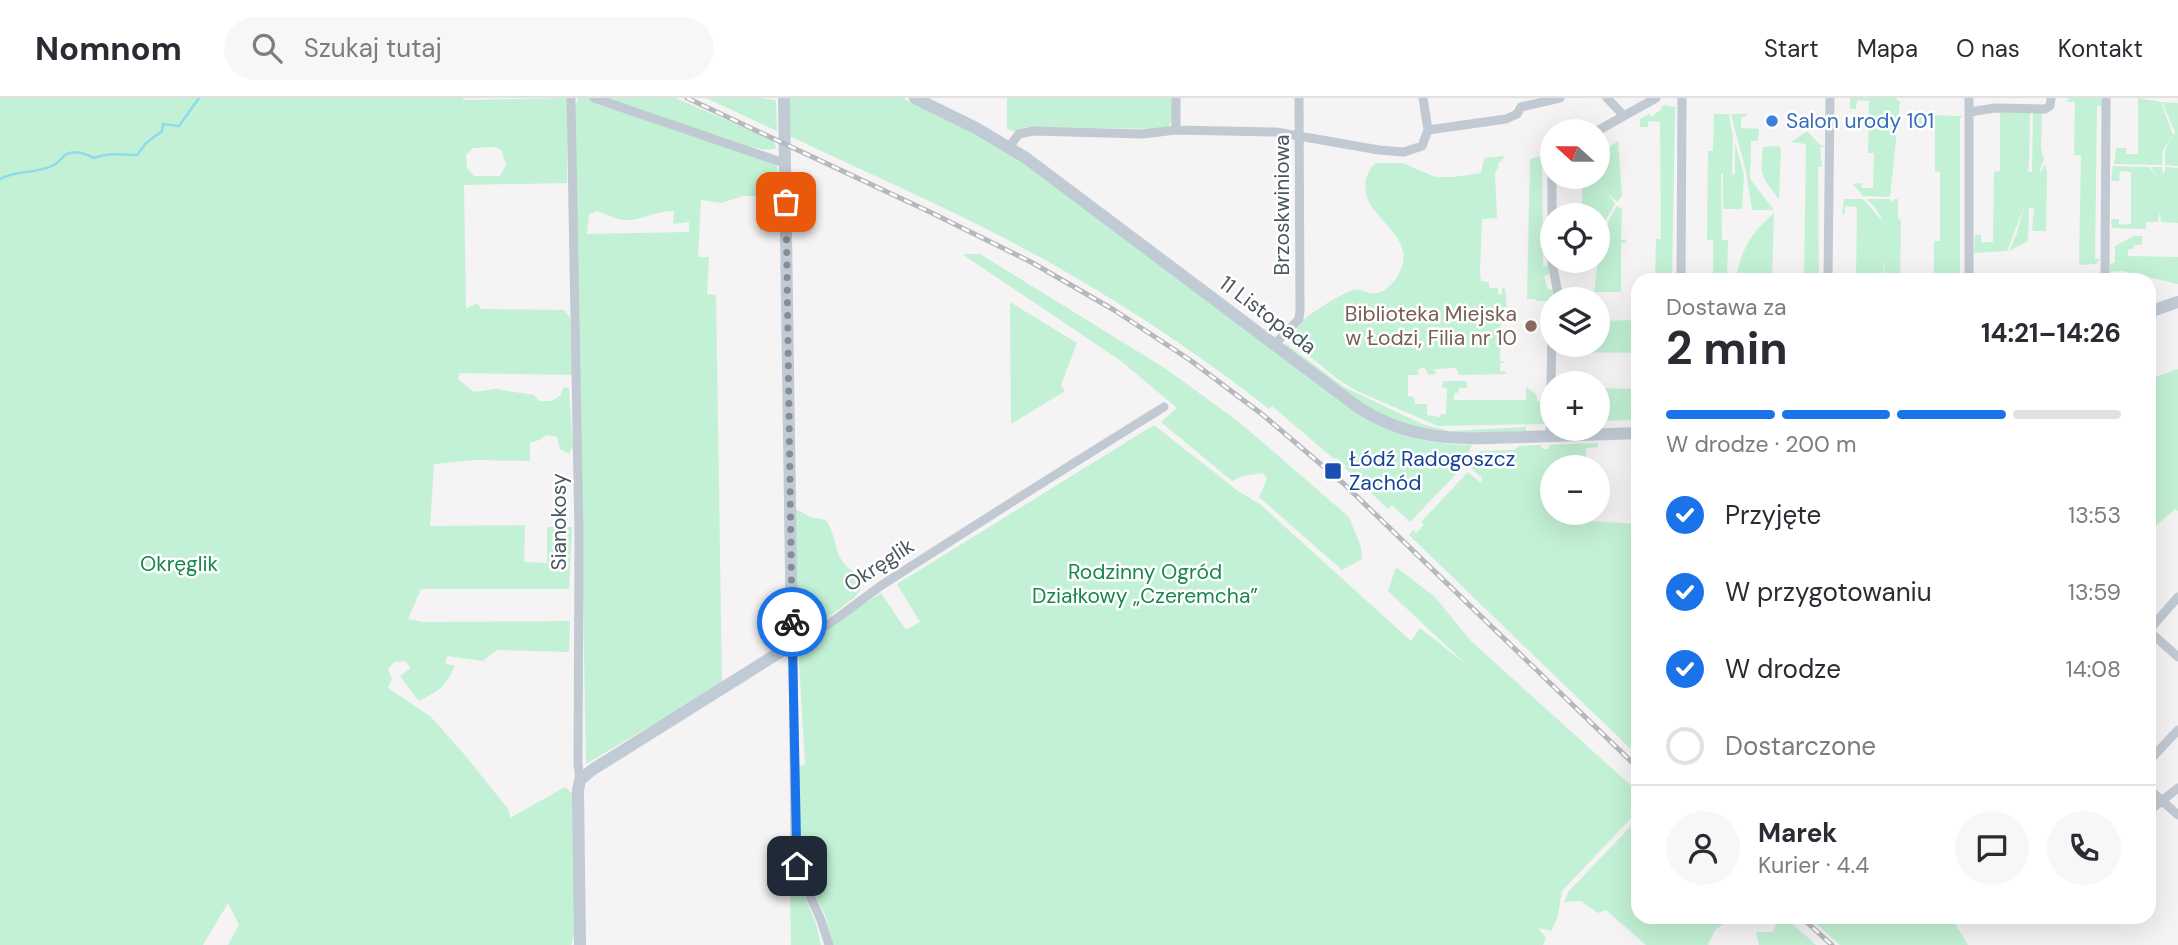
<!DOCTYPE html>
<html lang="pl">
<meta charset="utf-8">
<style>
:root{--surface:#fff;--page:#f7f7f7;--text:#2b2b33;--muted:#7c7c81;--line:#e1e1e2;--accent:#1a73e8}
body{margin:0;font-family:"DM Sans",sans-serif;background:var(--page);color:var(--text);height:100vh;display:flex;flex-direction:column;font-size:26px;white-space:nowrap}
*{box-sizing:border-box;margin:0}
p{font-size:23px;color:var(--muted)}
.icon{flex:none;width:38px;height:38px;fill:none;stroke:currentColor;stroke-width:2;stroke-linecap:round;stroke-linejoin:round}
.map{position:relative;flex:1;overflow:hidden}
.side{position:absolute;left:1631px;top:175px;width:525px;height:651px;display:flex;flex-direction:column;background:var(--surface);border-radius:21px;box-shadow:0 7px 28px #0002}
.side>*{flex:none}
.needle{width:46px;rotate:291deg}
.tools{position:absolute;left:1540px;top:21px;display:grid;gap:14px}
.tools a{display:grid;place-items:center;width:70px;height:70px;border-radius:50%;background:var(--surface);box-shadow:0 7px 28px #0002;font-size:35px}
.pin{position:absolute;display:grid;place-items:center;width:60px;height:60px;color:#fff;margin:-30px;border-radius:14px;box-shadow:0 4px 10px #0006}
.courier{position:absolute;display:grid;place-items:center;width:70px;height:70px;margin:-35px;border:5px solid #1a73e8;border-radius:50%;background:#fff;color:#222;box-shadow:0 2px 9px #0007}
.summary em{font-style:normal;font-weight:700}
.summary div{display:flex;flex-direction:column-reverse}
.summary{display:flex;align-items:center;justify-content:space-between;height:119px;padding:0 35px}
h1{font-size:46px;font-weight:700;line-height:52px}
.bar{display:grid;grid-template-columns:repeat(4,1fr);gap:10px 7px;align-content:center;height:84px;padding:0 35px}
.bar i{height:9px;border-radius:5px;background:var(--line)}
.bar .active{background:var(--accent)}
.bar p{grid-column:span 4}
.line{display:flex;align-items:center;gap:18px;padding:0 35px;border-top:2px solid var(--line)}
.line div{flex:1}
.round{display:grid;place-items:center;flex:none;width:74px;height:74px;border-radius:37px;background:var(--page)}
ol{padding:0 35px;list-style:none}
li{display:flex;align-items:center;gap:21px;height:77px}
li p{margin-inline-start:auto}
li .icon{padding:7px;border-radius:50%;background:var(--accent);color:#fff;stroke-width:4}
li:last-child{color:var(--muted)}
li i{width:38px;height:38px;border:4px solid var(--line);border-radius:50%}
header{display:flex;align-items:center;gap:42px;box-sizing:border-box;height:98px;padding:0 35px;background:var(--surface);border-bottom:2px solid var(--line)}
header strong{font-size:33px}
nav{display:flex;gap:38px;margin-inline-start:auto;font-size:24px}
.search{width:490px;height:63px;background:var(--page);display:flex;align-items:center;gap:18px;box-sizing:border-box;padding:0 24px;border-radius:38px;color:var(--muted);font-size:26px}
.map>svg:first-child{display:block}
.green{fill:#c3f1d5;fill-rule:evenodd}
.lines{fill:none;stroke-linecap:round;stroke-linejoin:round}
.stream{stroke:#90daee;stroke-width:2.5}
.street{stroke:#c1cad2;stroke-width:9}
.secondary{stroke:#c1cbd6;stroke-width:12}
.rail-casing{stroke:#b5b8bd;stroke-width:5}
.rail{stroke:#fff;stroke-width:2.5;stroke-dasharray:8;stroke-linecap:butt}
.done{stroke:#868d94;stroke-width:7;stroke-dasharray:0 12.6}
.route{stroke:#1a73e8;stroke-width:9}
.shop-dot{fill:#3f7fe0;stroke:#fff;stroke-width:2.5}
.education-dot{fill:#8d6e63;stroke:#fff;stroke-width:2.5}
.transit-dot{fill:#1a4fb4;stroke:#fff;stroke-width:2.5}
.labels{text-anchor:middle;dominant-baseline:central;stroke-width:5;stroke-linejoin:round;paint-order:stroke}
.shop-label{font-size:21px;fill:#366cbe;stroke:#fff;text-anchor:start}
.street-label{font-size:21px;fill:#4a5661;stroke:#fff}
.education-label{font-size:21px;fill:#785e54;stroke:#fff;text-anchor:end}
.transit-label{font-size:21px;fill:#164399;stroke:#fff;text-anchor:start}
.park-label{font-size:21px;fill:#17864f;stroke:#fff}
</style>
<header>
<strong>Nomnom</strong>
<div class="search"><svg class="icon" aria-label="search" viewBox="0 0 24 24"><circle cx="10" cy="10" r="6"/><path d="M15 15l6 6"/></svg>Szukaj tutaj</div>
<nav><a>Start</a><a>Mapa</a><a>O nas</a><a>Kontakt</a></nav>
</header>
<div class="map">
<svg width="2178" height="847" viewBox="0 0 2178 847">
<rect width="100%" height="100%" fill="#f5f3f3"/>
<!-- green -->
<path class="green" d="M0 0H463V2L567 0V85L464 87 466 211 477 205 481 211 564 212 570 220 572 277 460 275 458 281 474 294 496 291 534 297 539 303H551L560 298 564 289 569 290 573 348 569 356 560 351 557 339 546 337 539 342 530 345V363L476 362 434 366 430 428 525 427 524 464 547 465V429H572L569 491H421L408 521 423 524 570 523 569 554 497 552 483 563 447 558 445 565 455 568C445 589 439 593 419 603L400 578 411 570 405 563 394 564 388 571 392 581 388 590 431 619 464 656 509 712 510 720 565 689 573 696 575 835 571 847H228L239 827 228 805 203 847H0ZM496 49 502 53 506 67 500 78H474L467 70 466 57 473 50Z
M578 0H676L774 43 776 50C762 57 725 39 710 35L777 68 779 131 760 132 759 98H743L721 105 701 102 698 159H709L707 196 716 197 722 585 586 666 574 11ZM597 113C606 116 615 121 624 122 641 123 657 112 674 113L673 126 689 124V134L587 136 589 116Z
M706 0H761L776 2 777 33Z
M787 0H902L960 26 1022 63 1378 326C1408 341 1438 347 1472 347L1461 371 1410 424 1392 407 1388 411 1345 370 1346 368 1337 360 1334 361 1272 308 1269 311C1203 259 1134 213 1061 171 973 120 879 81 788 37Z
M1007 0H1172V23L1166 31 1026 29 1016 34 1007 31Z
M1850 0H1895L1900 4 1890 99 1863 98 1853 86 1861 85 1862 90H1873L1874 55H1868L1869 3 1857 2 1856 11H1850Z
M2072 0H2101L2102 8H2097L2095 161H2100L2096 166 2079 167 2081 57H2074L2075 4H2067L2068 1Z
M2138 0 2161 4 2173 37 2175 34 2162 4 2178 5V68L2165 67V52L2172 38 2163 52 2162 67 2114 66 2116 50H2126V56H2138Z
M1664 7 1681 10H1675L1672 182H1655L1656 141H1661L1660 24 1648 23V29H1640V21L1649 16 1651 19 1662 11 1661 9Z
M2033 14H2042L2041 50 2044 62 2039 73 2041 74 2045 66 2047 75 2046 133H2032L2034 110H2029L2028 143 2009 153 2017 135 2024 109 2007 153 1974 155 1975 137H1981V144H1993L1994 74 2000 73V15H2030L2029 68 2027 73 2032 74Z
M1714 16H1729L1733 40 1732 76H1735V45L1744 76 1742 111H1723V76H1721L1722 142H1728L1727 182H1713V142H1707L1708 53H1713Z
M1731 16H1747V18L1741 19V30L1759 31 1758 43H1751L1750 81 1774 112H1752L1746 74Z
M1923 17 1963 18 1960 20V182H1934V143H1940V74L1935 73V21L1923 20V29H1916V23Z
M1807 33 1820 47 1826 48 1820 49 1822 69H1818L1819 182H1804L1806 46 1791 44Z
M1605 42 1609 49 1618 43 1622 97 1617 104 1608 96 1615 106 1605 123 1598 152V117H1582V79H1598V46L1599 45 1601 63 1602 44Z
M1778 48 1781 50 1779 101C1761 78 1760 79 1763 49Z
M1548 56V59H1543L1542 65 1543 168H1549L1551 176 1544 178 1548 192 1554 191 1556 197 1552 203H1537L1536 201H1527L1530 61Z
M1503 58 1504 60 1497 67 1499 69 1495 74 1497 120 1482 121 1480 174 1481 183 1489 184V190H1498V196H1502V189L1505 191 1507 209 1501 210V214H1507V219H1501L1500 263 1506 264 1500 266V273L1506 274 1505 276 1459 277 1456 270 1434 271 1436 276 1429 277 1424 269 1417 272 1419 277H1408V298L1414 299 1415 306H1427V317L1440 319V317L1446 316 1447 290 1441 289 1444 283H1467V290H1459L1458 295H1454V302H1526V289L1536 296 1538 303 1546 307 1545 326 1438 328 1357 293 1336 280 1295 246C1294 239 1295 232 1300 226 1308 216 1343 194 1355 192 1362 191 1364 194 1370 195 1381 198 1392 187 1397 179 1417 148 1387 131 1372 109 1362 95 1363 76 1376 65H1403L1435 79H1454L1481 75 1484 60Z
M2113 68 2149 69 2157 79 2151 69H2162L2163 77 2166 69 2178 70V125L2161 124 2160 113 2158 124H2146V131L2112 130 2111 121H2119V127L2131 126V74L2120 73 2119 83H2111Z
M1844 101H1863L1884 125 1876 111 1867 101H1890L1893 104 1895 101H1898V121L1901 122 1900 182H1885L1884 161 1883 182H1856L1857 109 1845 108V116H1842Z
M1617 108 1622 111 1621 142H1626V145H1621V194H1594C1598 164 1600 133 1617 108Z
M1774 115 1772 182H1736C1739 156 1751 134 1774 115Z
M2134 138H2142V147H2134V151H2128V158L2178 159V186L2122 173 2110 174V167L2115 164V148Z
M962 156H980L1166 271 1239 324 1349 419 1361 449 1362 461 1342 472 1259 399 1267 381 1263 375 1242 378 1232 383 1161 324 1177 310 1121 263Z
M1010 204 1077 245 1061 287 1065 293 1011 326Z
M1638 222V255L1563 254V247H1598V223Z
M1285 245 1344 289 1422 326 1449 333 1526 329V333C1486 334 1446 337 1407 327 1361 315 1322 276 1285 247Z
M2178 271V413L2175 411 2149 434V281Z
M1598 290 1638 291V322L1598 323Z
M1154 327 1238 393 1261 407 1411 543 1420 530 1468 568 1388 493 1396 469 1435 499 1471 543 1638 694V708L1630 712 1634 717 1562 793 1558 818 1551 833 1538 830 1546 840 1543 847H833L826 819 800 766 799 668 805 667 798 548 881 495 906 532 920 524 897 486Z
M1598 345V349L1586 350V369H1552V415H1588L1589 423 1638 426V658L1409 437 1413 432 1416 435 1424 427 1421 424 1468 374 1481 385 1482 380 1471 370 1480 353 1514 352 1519 348 1540 347 1543 351H1549L1550 347Z
M796 411 810 419 826 422C840 443 831 461 856 475L861 492 854 500 802 539 797 537Z
M1638 724V819H1733L1715 832 1708 847H1646L1606 812 1598 815 1581 803 1564 804 1569 793 1634 725Z
M776 765 793 767 816 826 821 847H791L790 789H776Z
M1779 819H1785L1816 847H1759L1756 834H1773Z
M1809 819H1951L1968 847H1840Z"/>
<g class="lines">
<!-- stream -->
<path class="stream" d="M0 81C14 72 37 76 54 67 59 65 62 58 67 56 77 52 86 56 94 60 107 54 122 57 137 57L146 45 162 33 163 26 179 28 199 0"/>
<!-- street -->
<path class="street" d="M571 0 579 439 578 666 580 682
M594 0 784 65
M1176 0V32
M1607 0 1624 18
M1970 14 1995 10 2045 11 2050 8 2051 0
M1428 32 1506 21 1517 16 1521 9 1560 0
M1597 33 1656 0
M1009 49 1019 36 1033 33 1142 36 1176 32 1276 34 1379 52 1404 54 1422 48 1428 32 1423 0
M1552 51V117
M1552 136V164L1559 201
M1681 182 1682 0
M1828 182 1830 0
M1969 182V0
M2105 182 2106 0
M1275 246 1299 221 1300 212 1299 0
M1550 338 1552 234
M2149 532 2178 499
M2149 533 2178 559
M2149 663 2178 632
M2149 691 2178 717
M2149 713 2178 690
M829 847 821 822 795 764 793 550 791 545C821 537 858 503 885 485 977 426 1070 367 1164 309"/>
<!-- secondary -->
<path class="secondary" d="M915 0 976 30 1026 60 1355 307C1411 345 1460 341 1525 339 1563 338 1600 336 1638 335
M2149 214 2178 204
M580 847 578 693 580 682 592 672 780 554 787 548 792 541 784 0"/>
<!-- rail casing -->
<g class="rail-casing">
<path id="rail" d="M687 0 932 115 1031 164 1114 212 1190 262 1263 317 1344 386 1638 670
M1801 819 1832 847"/>
</g>
<!-- rail -->
<use href="#rail" class="rail"/>
</g>
<g class="lines">
<!-- done -->
<path class="done" d="M786 104 792 524"/>
<!-- route -->
<path class="route" d="M792 524 797 768"/>
</g>
<!-- markers -->
<circle class="shop-dot" cx="1772" cy="23" r="7"/>
<circle class="education-dot" cx="1531" cy="228" r="7"/>
<rect class="transit-dot" x="1324" y="364" width="18" height="18" rx="3.5"/>
<g class="labels">
<!-- shop labels -->
<g class="shop-label">
<text x="1786" y="23">Salon urody 101</text>
</g>
<!-- street labels -->
<g class="street-label">
<text transform="translate(1282 107) rotate(-90)">Brzoskwiniowa</text>
<text transform="translate(1268 217) rotate(37)">11 Listopada</text>
<text transform="translate(559 424) rotate(-90)">Sianokosy</text>
<text transform="translate(879 467) rotate(-33)">Okręglik</text>
</g>
<!-- education labels -->
<g class="education-label">
<text x="1517" y="216">Biblioteka Miejska<tspan x="1517" dy="24">w Łodzi, Filia nr 10</tspan></text>
</g>
<!-- transit labels -->
<g class="transit-label">
<text x="1349" y="361">Łódź Radogoszcz<tspan x="1349" dy="24">Zachód</tspan></text>
</g>
<!-- park labels -->
<g class="park-label">
<text x="179" y="466">Okręglik</text>
<text x="1145" y="474">Rodzinny Ogród<tspan x="1145" dy="24">Działkowy „Czeremcha”</tspan></text>
</g>
</g>
</svg>
<div class="tools">
<a><svg class="needle" viewBox="-14 -14 28 28"><path d="M0-13l5 13h-10z" fill="#e53935"/><path d="M0 13l5-13h-10z" fill="#7c7c81"/></svg></a>
<a><svg class="icon" aria-label="locate" viewBox="0 0 24 24"><circle cx="12" cy="12" r="6"/><path d="M12 2v4M12 18v4M2 12h4M18 12h4"/></svg></a>
<a><svg class="icon" aria-label="layers" viewBox="0 0 24 24"><path d="M12 4l9 5-9 5-9-5zM3 14l9 5 9-5"/></svg></a>
<a>+</a>
<a>−</a>
</div>
<div class="pin" style="left:786px;top:104px;background:#ea580c"><svg class="icon" aria-label="bag" viewBox="0 0 24 24"><path d="M5 8h14l-1 12H6zM9 8a3 3 0 0 1 6 0"/></svg></div>
<div class="pin" style="left:797px;top:768px;background:#1f2937"><svg class="icon" aria-label="home" viewBox="0 0 24 24"><path d="M3 11l9-7 9 7M6 9v11h12V9"/></svg></div>
<div class="courier" style="left:792px;top:524px"><svg class="icon" aria-label="bike" viewBox="0 0 24 24"><circle cx="6" cy="16" r="4"/><circle cx="18" cy="16" r="4"/><path d="M6 16l4-8h5l3 8M10 8l3 8H6M13 5h3"/></svg></div>
<section class="side">
<div class="summary"><div><h1>2 min</h1><p>Dostawa za</p></div><em>14:21–14:26</em></div>
<div class="bar"><i class="active"></i><i class="active"></i><i class="active"></i><i></i><p>W drodze · 200 m</p></div>
<ol>
<li><svg class="icon" aria-label="check" viewBox="0 0 24 24"><path d="M5 12l5 5 9-10"/></svg>Przyjęte<p>13:53</p></li>
<li><svg class="icon" aria-label="check" viewBox="0 0 24 24"><path d="M5 12l5 5 9-10"/></svg>W przygotowaniu<p>13:59</p></li>
<li><svg class="icon" aria-label="check" viewBox="0 0 24 24"><path d="M5 12l5 5 9-10"/></svg>W drodze<p>14:08</p></li>
<li><i></i>Dostarczone</li>
</ol>
<div class="line" style="height:126px"><a class="round"><svg class="icon" aria-label="person" viewBox="0 0 24 24"><circle cx="12" cy="8" r="4"/><path d="M4 21q1-7 8-7t8 7"/></svg></a><div><b>Marek</b><p>Kurier · 4.4</p></div><a class="round"><svg class="icon" aria-label="chat" viewBox="0 0 24 24"><path d="M4 5h16v11H9l-5 4z"/></svg></a><a class="round"><svg class="icon" aria-label="phone" viewBox="0 0 24 24"><path d="M5 4h4l2 5-3 2q2 4 5 5l2-3 5 2v4C11 20 4 13 5 4z"/></svg></a></div>
</section>
</div>
